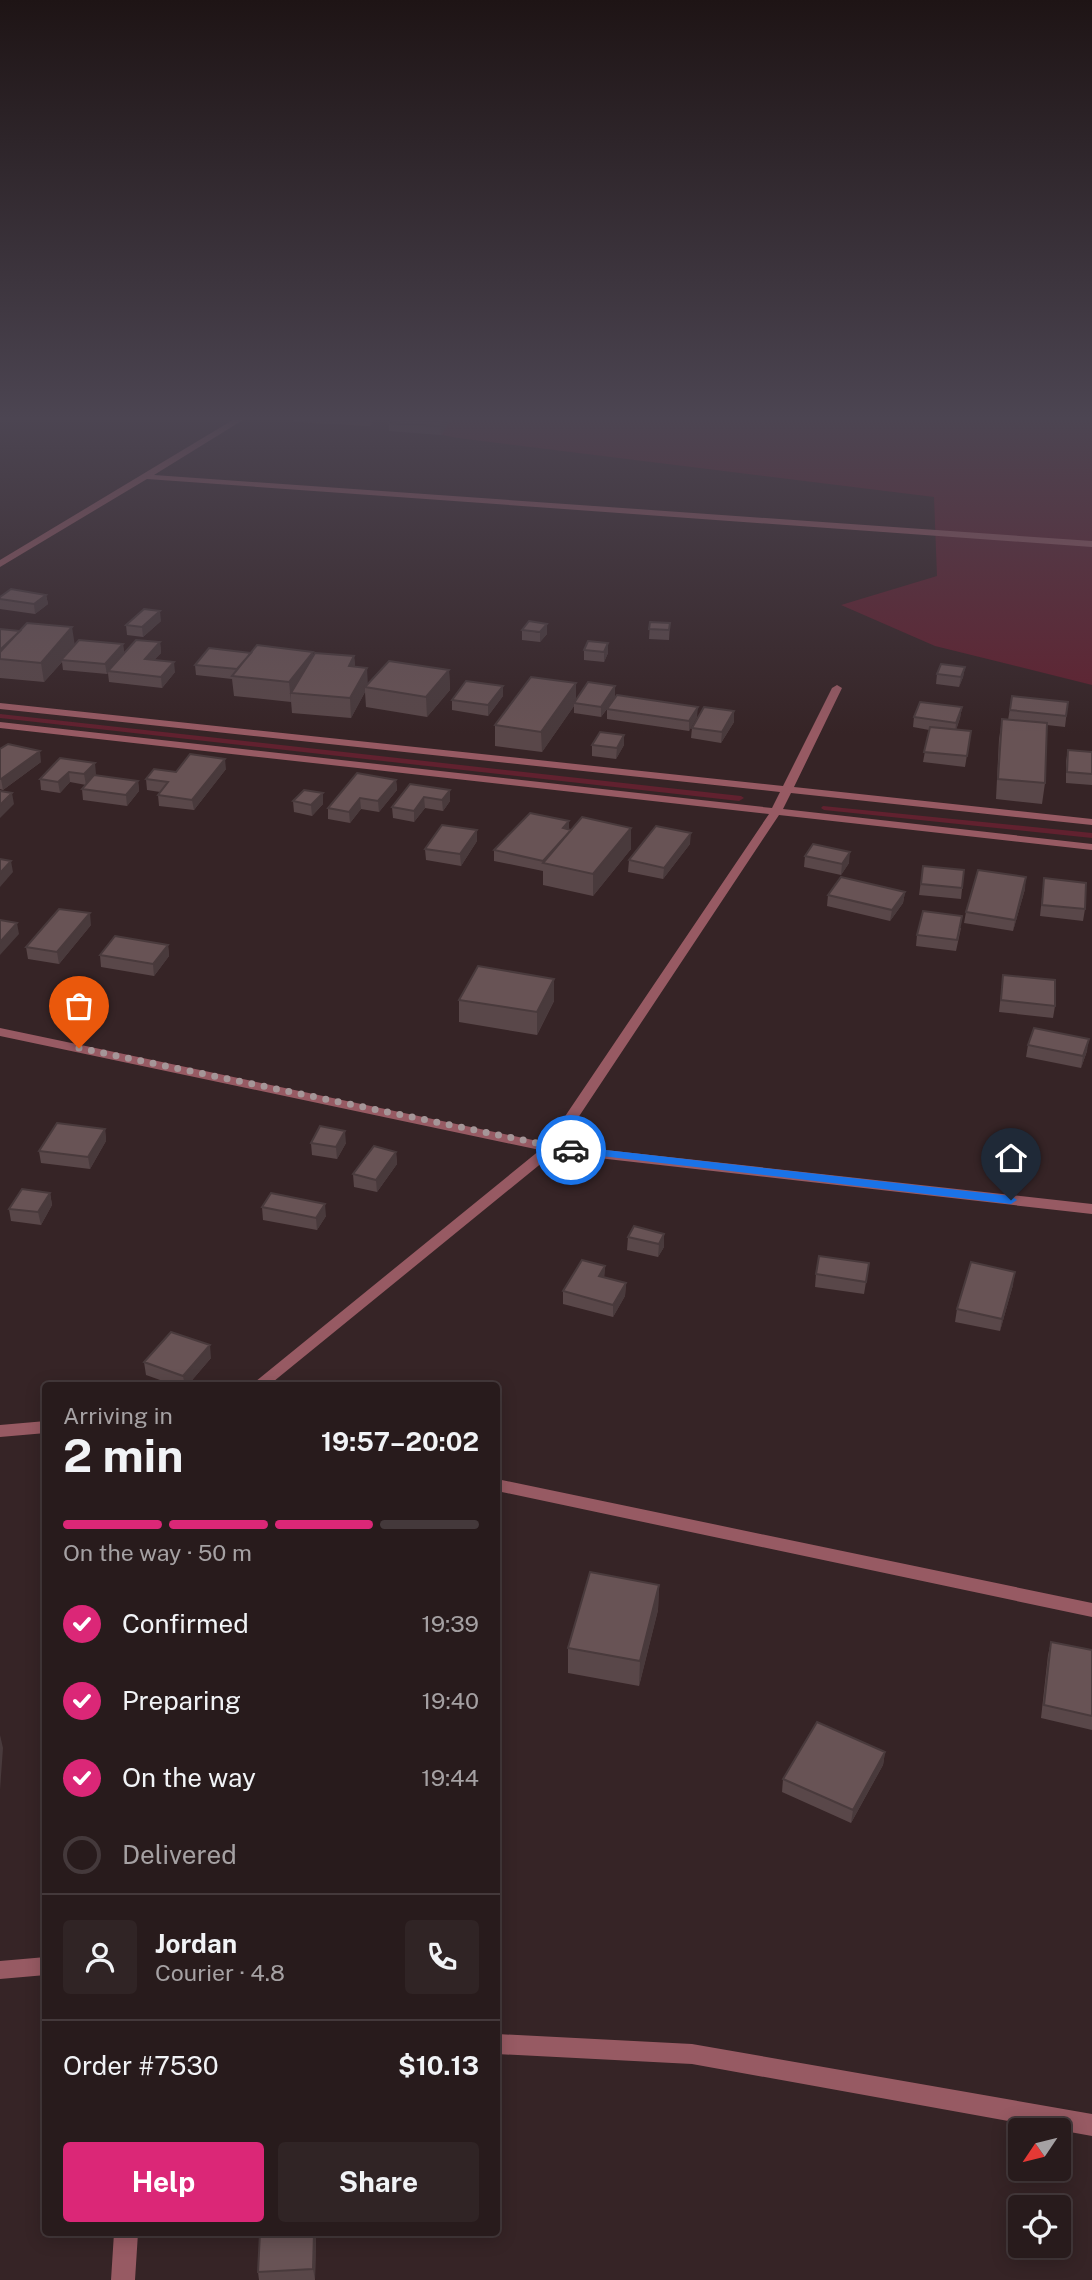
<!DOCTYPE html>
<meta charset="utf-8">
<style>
:root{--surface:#281b1c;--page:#302425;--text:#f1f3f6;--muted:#a5a1a3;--line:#44393b;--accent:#db2777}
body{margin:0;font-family:"Public Sans",sans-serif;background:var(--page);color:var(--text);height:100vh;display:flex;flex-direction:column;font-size:26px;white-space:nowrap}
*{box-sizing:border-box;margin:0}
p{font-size:23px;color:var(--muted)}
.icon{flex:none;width:38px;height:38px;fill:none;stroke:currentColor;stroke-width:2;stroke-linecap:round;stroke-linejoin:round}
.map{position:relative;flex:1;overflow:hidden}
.sheet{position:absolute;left:42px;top:1382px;width:458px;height:854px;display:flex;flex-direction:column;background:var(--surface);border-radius:7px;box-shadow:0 4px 18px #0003,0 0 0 2px var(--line)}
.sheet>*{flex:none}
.needle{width:46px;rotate:235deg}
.tools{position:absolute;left:1008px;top:2118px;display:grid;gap:14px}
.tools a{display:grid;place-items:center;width:63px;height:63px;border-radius:7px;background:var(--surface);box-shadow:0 4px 18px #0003,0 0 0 2px var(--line);font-size:35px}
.pin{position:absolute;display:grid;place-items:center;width:60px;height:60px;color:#fff;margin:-72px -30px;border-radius:50% 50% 50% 0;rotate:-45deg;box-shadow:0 0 7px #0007}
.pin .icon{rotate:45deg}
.courier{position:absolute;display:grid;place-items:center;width:70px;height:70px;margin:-35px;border:5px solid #1a73e8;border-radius:50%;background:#fff;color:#222;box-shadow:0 2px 9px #0007}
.headline em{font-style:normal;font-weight:700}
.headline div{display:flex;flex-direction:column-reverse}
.headline{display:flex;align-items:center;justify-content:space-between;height:119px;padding:0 21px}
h1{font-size:46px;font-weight:700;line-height:52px}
.bar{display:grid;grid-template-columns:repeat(4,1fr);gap:10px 7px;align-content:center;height:84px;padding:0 21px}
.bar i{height:9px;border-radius:5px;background:var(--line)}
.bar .current{background:var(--accent)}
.bar p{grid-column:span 4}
.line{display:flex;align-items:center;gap:18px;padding:0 21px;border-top:2px solid var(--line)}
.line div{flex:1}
.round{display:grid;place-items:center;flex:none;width:74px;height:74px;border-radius:7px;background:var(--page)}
ol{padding:0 21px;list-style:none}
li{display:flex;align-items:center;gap:21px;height:77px}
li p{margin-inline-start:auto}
li .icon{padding:7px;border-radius:50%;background:var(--accent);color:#fff;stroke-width:4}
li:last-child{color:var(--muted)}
li i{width:38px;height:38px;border:4px solid var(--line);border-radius:50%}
.button{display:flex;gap:14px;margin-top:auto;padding:14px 21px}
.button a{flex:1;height:80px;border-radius:7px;background:var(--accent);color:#fff;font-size:28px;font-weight:700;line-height:80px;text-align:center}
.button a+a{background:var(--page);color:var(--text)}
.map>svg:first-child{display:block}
.green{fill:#61212f}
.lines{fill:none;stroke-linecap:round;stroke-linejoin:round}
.street{fill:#975a63;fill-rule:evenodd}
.wall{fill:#594749}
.shaded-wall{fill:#493a3c}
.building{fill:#685355;stroke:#493a3c;stroke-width:2}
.route{fill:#1a73e8}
.done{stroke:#a59698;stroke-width:7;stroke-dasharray:0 12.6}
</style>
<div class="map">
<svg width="1092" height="2280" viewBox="0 0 1092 2280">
<rect width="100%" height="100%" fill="#362426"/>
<!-- green -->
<path class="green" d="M431 415H1092V685L935 646 841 605 937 576 934 497 458 438 420 431Z
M0 714 741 796 744 798 739 801 0 718Z
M823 806 1092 833V838L824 810 821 808Z"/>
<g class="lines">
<!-- street -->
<path class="street" d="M241 415H251L154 475 1092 541V547L147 479 0 567V560Z
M837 685 842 688 794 787 1092 819V825L791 793 783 809 1092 844V850L779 815 560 1145 1092 1204V1214L554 1153 268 1386H250L540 1150 0 1036V1028L547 1143 769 814 0 728V722L772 808 780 792 0 709V703L783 786 832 688Z
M46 1421V1433L0 1437V1425Z
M497 1479 1092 1603V1617L497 1491Z
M46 1957V1975L0 1979V1961Z
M497 2034 692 2044 1092 2114V2136L692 2064 497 2054Z
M114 2233H138L135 2280H111Z"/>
</g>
<!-- wall -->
<path class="wall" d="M292 415H376L370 426 293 422Z
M452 418 441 435 389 431V423Z
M46 595 48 604 35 614 0 609V597Z
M161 621 143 637 127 635 126 625Z
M650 622 670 623 669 640 649 639Z
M0 629 75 645 123 644 124 654 160 642 161 653 154 660 175 672 162 688 109 682 108 673 107 674 63 670 62 662 44 682 0 678Z
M522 630 547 634 540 642 522 640Z
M584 650 608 653 604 662 584 660Z
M251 653 354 656 355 667 367 684 449 670 450 690 427 717 366 707 365 692 351 718 292 713 291 701V702L234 696 232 679 196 675 195 665Z
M965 667 963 677 959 687 936 684 937 674Z
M576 683V700L615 697 697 717 689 731 607 719V709L601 717 574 713V706L542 752 495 746V725Z
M503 696 488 716 452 710V700Z
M1012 696 1068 702 1065 727 1047 725 1045 783 1042 804 996 799 999 739 1002 719 1008 720Z
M962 707 960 718 956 730 971 731 965 767 923 762 929 730 913 727 914 717Z
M734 722 721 743 691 738 692 728Z
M592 745H624L616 759 592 756Z
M0 749 41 762 3 790 0 789Z
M1068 750 1092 752V785L1066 783V761Z
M60 758 96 774 94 776 138 781 139 791 127 806 83 800 82 789 86 785 70 782 60 793 41 790 40 779Z
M226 769 194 810 159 806 158 795 160 792 147 790 146 779 176 772Z
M396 780 397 790 379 812 361 809 350 823 328 819V808Z
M450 790V801L443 811 425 808 414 822 393 818 392 807Z
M323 793V804L312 816 294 812 293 801Z
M631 828V849L593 896 543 885V871L494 861V850L569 829 571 830Z
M477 841 461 866 426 860 425 849Z
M690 844 663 879 628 872 629 860Z
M805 856 849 863 841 875 804 867Z
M923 866 964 870 961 899 919 895Z
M1044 878 1085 909 1083 921 1040 916Z
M1025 889 1013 931 964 923 966 912Z
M905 892 903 903 890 921 827 906 828 895Z
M91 925 59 964 28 959 26 947Z
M961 928 956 951 916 946 917 935Z
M168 945 169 956 154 976 101 967 100 955Z
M1003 975 1055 1006 1053 1018 999 1012Z
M554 979V1001L537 1035 459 1022V1000Z
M1028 1045 1087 1051 1081 1068 1026 1057Z
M105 1129 106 1141 90 1169 41 1163 39 1151Z
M311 1143H346L337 1159 312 1155Z
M396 1152 397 1164 377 1192 354 1187 353 1174Z
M50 1193 52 1205 41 1225 11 1221 9 1209Z
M262 1207 326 1216 317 1230 263 1220Z
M664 1234V1247L658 1257 627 1250 628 1237Z
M605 1266 604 1278 626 1283 625 1296 613 1317 563 1304V1291Z
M816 1274 867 1276 864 1294 815 1287Z
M1013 1285 1000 1331 955 1322 957 1309Z
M211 1358 187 1386H177L146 1375 144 1362Z
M659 1585 658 1610 639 1686 568 1673V1648Z
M1051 1642 1092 1650V1730L1041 1718 1048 1655Z
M885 1752 883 1765 851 1823 782 1792 783 1779Z
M260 2233H316L315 2280H259L258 2272Z"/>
<!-- shaded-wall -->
<path class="shaded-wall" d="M369 415H376L370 426Z
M448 415H452V418L441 435 440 426Z
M46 595 48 604 35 614 34 604Z
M160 611 161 621 143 637 142 627Z
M547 624V634L540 642V632Z
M72 627 75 646 61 660 62 662 44 682 41 663Z
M160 642 161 653 146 669 145 659Z
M608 643V653L604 662V652Z
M123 644 124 654 107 674 105 664Z
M313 652 314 671 291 693V702L289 682Z
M354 656 356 675 349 666Z
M174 662 175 672 162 688 161 677Z
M965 667 963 677 959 687 961 677Z
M367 668 368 687H365V692L351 718 350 698Z
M449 670 450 690 427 717 426 697Z
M576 683V703H574V706L542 752 541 732Z
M503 686V696L488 716V705Z
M615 686V697L601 717V707Z
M698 707 697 717 689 731V721Z
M962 707 960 718 955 733 956 723Z
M734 711V722L721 743 722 732Z
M624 735V745L616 759 617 748Z
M40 751 41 762 3 790 1 779Z
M225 759 226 769 194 810 192 800Z
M95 763 96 774 86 785 84 774Z
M69 772 70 782 60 793 58 782Z
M396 780 397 790 379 812 378 801Z
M138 781 139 791 127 806 126 795Z
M450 790V801L443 811 442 800Z
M12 793 14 804 0 818V805Z
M323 793V804L312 816 311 805Z
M424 797 425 808 414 822V811Z
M360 798 361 809 350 823 349 812Z
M569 821V832L563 828Z
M631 828V849L593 896V874Z
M477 830V841L461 866 460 854Z
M571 830 543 863V872V861Z
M691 833 690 844 663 879 664 868Z
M850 852 849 863 841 875 842 864Z
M11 861 13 872 0 887V873Z
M1026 877 1025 889 1013 931 1015 920Z
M905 892 903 903 890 921 892 910Z
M90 913 91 925 59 964 57 952Z
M17 923 19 934 0 955V942Z
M168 945 169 956 154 976 153 964Z
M554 979V1001L537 1035V1012Z
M1089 1039 1087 1051 1081 1068 1083 1056Z
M105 1129 106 1141 90 1169 88 1157Z
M345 1131 346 1143 337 1159 336 1147Z
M396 1152 397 1164 377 1192 376 1180Z
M50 1193 52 1205 41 1225 38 1212Z
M325 1204 326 1216 317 1230 316 1218Z
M664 1234V1247L658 1257 659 1244Z
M605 1266 604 1279 599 1276Z
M1015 1272 1013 1285 1000 1331 1002 1319Z
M626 1283 625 1296 613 1317V1305Z
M210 1345 211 1358 187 1386H185L183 1376Z
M659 1585 658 1610 639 1686 640 1661Z
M0 1735 3 1748 0 1790Z
M885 1752 883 1765 851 1823 853 1810Z
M314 2233H316L315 2280 313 2269Z"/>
<!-- building -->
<path class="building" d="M394 415H448L440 426 389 423Z
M11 589 46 595 34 604 0 599V597Z
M144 609 160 611 142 627 126 625Z
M529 621 547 624 540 632 522 630Z
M650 622 670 623 669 630 649 629Z
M27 623 72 627 41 663 0 659V652Z
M0 629 20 631 0 650Z
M79 640 123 644 105 664 61 660Z
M136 640 160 642 145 659 174 662 161 677 108 671Z
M588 641 608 643 604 652 584 650Z
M257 645 313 652 289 682 232 676Z
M209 648 251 653 237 669 195 665Z
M315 653 354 656 349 666 367 668 350 698 291 693Z
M389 661 449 670 426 697 365 687Z
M941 664 965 667 961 677 937 674Z
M531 677 576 683 541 732 495 725Z
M466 681 503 686 488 705 452 700Z
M588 682 615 686 601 707 574 703Z
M617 695 698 707 689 721 607 709Z
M1012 696 1068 702 1066 716 1010 710Z
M920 702 962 707 956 723 914 717Z
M704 707 734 711 722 732 692 728Z
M1002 719 1047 723 1045 783 998 779Z
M930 727 971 731 967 756 924 752Z
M600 732 624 735 617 748 592 745Z
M8 744 40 751 1 779H0V749Z
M1068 750 1092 752V774L1067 772Z
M190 754 225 759 192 800 158 795 168 782 146 779 154 769 176 772Z
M60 758 95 763 84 774 69 772 58 782 40 779Z
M357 773 396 780 378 801 360 798 349 812 328 808Z
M94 775 138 781 126 795 82 789Z
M410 784 450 790 442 800 424 797 414 811 392 807Z
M304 790 323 793 311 805 293 801Z
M0 791 12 793 0 805Z
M530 813 569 821 563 828 571 830 543 861 494 850Z
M582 817 631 828 593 874 543 863Z
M442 825 477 830 460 854 425 849Z
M656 826 691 833 664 868 629 860Z
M813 844 850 852 842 864 805 856Z
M0 859 11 861 0 873Z
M923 866 964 870 962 888 921 884Z
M978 870 1026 877 1015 920 966 912Z
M841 877 905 892 892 910 828 895Z
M1044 878 1086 883 1085 909 1042 905Z
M59 909 90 913 57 952 26 947Z
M923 911 962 916 957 940 917 935Z
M0 920 17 923 0 942Z
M115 936 168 945 153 964 100 955Z
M478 966 554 979 537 1012 459 1000Z
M1003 975 1055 980V1006L1001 1000Z
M1034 1028 1089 1039 1083 1056 1028 1045Z
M57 1123 105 1129 88 1157 39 1151Z
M320 1126 345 1131 336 1147 311 1143Z
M374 1146 396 1152 376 1180 353 1174Z
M22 1189 50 1193 38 1212 9 1209Z
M271 1193 325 1204 316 1218 262 1207Z
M634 1226 664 1234 659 1244 628 1237Z
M819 1256 869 1263 866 1282 816 1274Z
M582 1260 605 1266 599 1276 626 1283 613 1305 563 1291Z
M971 1262 1015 1272 1002 1319 957 1309Z
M171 1332 210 1345 183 1376 144 1362Z
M590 1572 659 1585 640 1661 568 1648Z
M1051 1642 1092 1650V1716L1044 1705Z
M817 1722 885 1752 853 1810 783 1779Z
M260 2233H314L313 2269 258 2272Z"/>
<!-- sky -->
<linearGradient id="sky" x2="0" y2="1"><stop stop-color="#1e1415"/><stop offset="0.57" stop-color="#4c4552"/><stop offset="1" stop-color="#4c4552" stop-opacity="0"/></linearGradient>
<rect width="1092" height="734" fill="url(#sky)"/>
<!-- route -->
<path class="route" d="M571 1146 1011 1196 1017 1200 1011 1204 567 1152 565 1150Z"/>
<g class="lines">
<!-- done -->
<path class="done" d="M79 1048 571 1150"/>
</g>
</svg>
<div class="tools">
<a><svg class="needle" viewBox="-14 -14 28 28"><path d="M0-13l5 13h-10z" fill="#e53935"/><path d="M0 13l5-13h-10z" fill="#a5a1a3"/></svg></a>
<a><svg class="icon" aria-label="locate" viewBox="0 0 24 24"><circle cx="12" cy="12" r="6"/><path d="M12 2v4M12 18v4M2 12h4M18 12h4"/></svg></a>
</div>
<div class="pin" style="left:79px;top:1048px;background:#ea580c"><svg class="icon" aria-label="bag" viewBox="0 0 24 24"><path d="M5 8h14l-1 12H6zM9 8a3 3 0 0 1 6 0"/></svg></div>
<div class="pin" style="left:1011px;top:1200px;background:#1f2937"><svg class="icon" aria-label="home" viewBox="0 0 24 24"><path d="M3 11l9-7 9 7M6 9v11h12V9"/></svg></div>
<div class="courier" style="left:571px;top:1150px"><svg class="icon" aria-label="car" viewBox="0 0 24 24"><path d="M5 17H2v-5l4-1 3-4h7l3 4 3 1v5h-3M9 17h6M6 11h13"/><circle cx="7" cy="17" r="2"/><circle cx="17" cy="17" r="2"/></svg></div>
<section class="sheet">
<div class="headline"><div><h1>2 min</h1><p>Arriving in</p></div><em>19:57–20:02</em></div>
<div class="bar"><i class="current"></i><i class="current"></i><i class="current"></i><i></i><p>On the way · 50 m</p></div>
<ol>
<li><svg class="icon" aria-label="check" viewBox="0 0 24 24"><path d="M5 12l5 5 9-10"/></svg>Confirmed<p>19:39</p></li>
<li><svg class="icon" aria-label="check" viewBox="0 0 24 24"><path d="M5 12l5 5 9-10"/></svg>Preparing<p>19:40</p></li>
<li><svg class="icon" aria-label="check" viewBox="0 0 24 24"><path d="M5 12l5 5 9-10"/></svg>On the way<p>19:44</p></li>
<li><i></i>Delivered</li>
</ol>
<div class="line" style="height:126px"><a class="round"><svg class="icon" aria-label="person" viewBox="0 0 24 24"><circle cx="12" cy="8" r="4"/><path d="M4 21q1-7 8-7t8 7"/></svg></a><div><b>Jordan</b><p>Courier · 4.8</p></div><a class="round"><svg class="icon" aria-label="phone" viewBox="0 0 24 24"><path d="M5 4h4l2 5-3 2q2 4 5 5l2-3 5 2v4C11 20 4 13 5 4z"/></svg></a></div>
<div class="line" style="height:91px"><div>Order #7530</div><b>$10.13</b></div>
<div class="button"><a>Help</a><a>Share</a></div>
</section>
</div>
